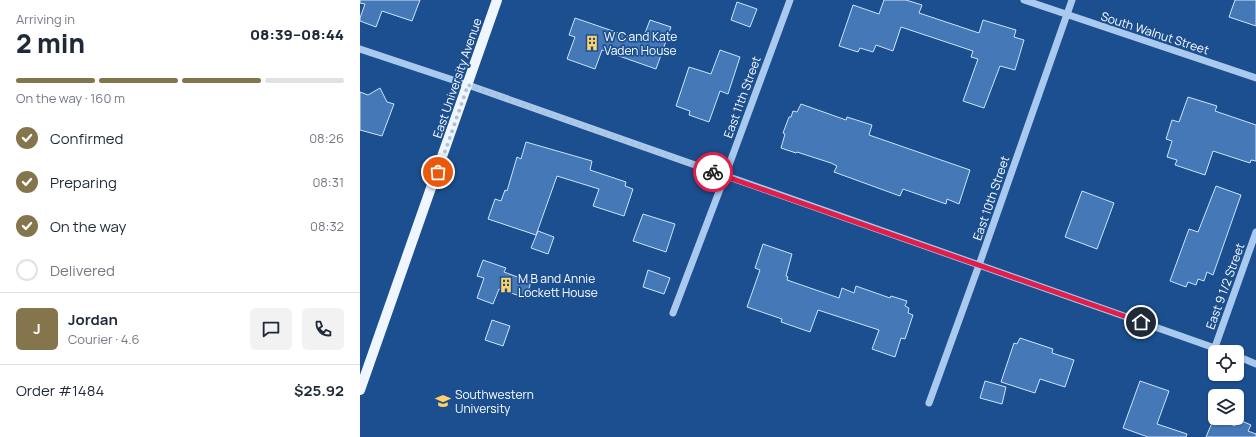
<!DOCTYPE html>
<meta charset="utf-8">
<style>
:root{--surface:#fff;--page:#f2f2f3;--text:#1f2937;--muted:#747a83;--line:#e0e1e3;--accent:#84754c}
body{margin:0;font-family:Manrope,sans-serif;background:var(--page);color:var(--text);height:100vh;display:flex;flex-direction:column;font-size:15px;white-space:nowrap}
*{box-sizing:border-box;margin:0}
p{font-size:13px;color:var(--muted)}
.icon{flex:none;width:22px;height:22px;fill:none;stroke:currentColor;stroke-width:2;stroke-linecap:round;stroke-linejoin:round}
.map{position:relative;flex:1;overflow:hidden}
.sheet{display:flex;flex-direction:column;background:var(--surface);width:360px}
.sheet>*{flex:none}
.tools{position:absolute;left:848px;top:345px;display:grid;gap:8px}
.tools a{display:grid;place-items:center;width:36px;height:36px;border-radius:6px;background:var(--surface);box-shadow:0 1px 3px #0004;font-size:20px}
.pin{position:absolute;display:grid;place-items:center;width:34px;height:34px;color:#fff;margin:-17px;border:2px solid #fff;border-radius:50%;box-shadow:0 1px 4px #0007}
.courier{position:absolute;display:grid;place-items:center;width:40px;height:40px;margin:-20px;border:3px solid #e11d48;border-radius:50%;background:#fff;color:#222;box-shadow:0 1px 5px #0007}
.headline em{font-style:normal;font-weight:800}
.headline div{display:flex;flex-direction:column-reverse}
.headline{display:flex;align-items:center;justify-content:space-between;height:68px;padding:0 16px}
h1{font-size:26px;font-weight:800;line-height:30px}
.bar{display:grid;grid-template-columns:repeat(4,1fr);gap:6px 4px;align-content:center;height:48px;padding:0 16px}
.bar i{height:5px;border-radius:3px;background:var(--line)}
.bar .on{background:var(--accent)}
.bar p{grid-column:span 4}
.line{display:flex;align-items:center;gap:10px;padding:0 16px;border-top:1px solid var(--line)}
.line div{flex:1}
.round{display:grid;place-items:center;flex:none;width:42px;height:42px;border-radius:6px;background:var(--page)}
ol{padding:0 16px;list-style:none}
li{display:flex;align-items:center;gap:12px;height:44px}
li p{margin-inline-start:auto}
li .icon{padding:4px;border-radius:50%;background:var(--accent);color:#fff;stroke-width:4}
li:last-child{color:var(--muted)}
li i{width:22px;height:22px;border:2px solid var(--line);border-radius:50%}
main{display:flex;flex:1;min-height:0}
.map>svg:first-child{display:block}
.building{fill:#4478b7;stroke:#cfe3fa}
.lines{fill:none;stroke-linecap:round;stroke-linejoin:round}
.minor{stroke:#a9c9ee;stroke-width:7}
.major{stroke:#f0f6ff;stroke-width:10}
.done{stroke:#afc1d8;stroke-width:4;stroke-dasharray:0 7.2}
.route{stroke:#e11d48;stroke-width:5}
.labels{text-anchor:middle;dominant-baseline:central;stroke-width:3.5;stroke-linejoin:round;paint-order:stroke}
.street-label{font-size:12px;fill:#fff;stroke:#1b4f8f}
.poi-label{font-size:12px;fill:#fff;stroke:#1b4f8f;text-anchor:start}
</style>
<main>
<section class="sheet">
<div class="headline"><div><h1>2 min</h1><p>Arriving in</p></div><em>08:39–08:44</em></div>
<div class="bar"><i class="on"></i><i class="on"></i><i class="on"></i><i></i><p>On the way · 160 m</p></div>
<ol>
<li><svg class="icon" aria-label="check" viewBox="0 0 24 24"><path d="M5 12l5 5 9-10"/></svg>Confirmed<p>08:26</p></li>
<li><svg class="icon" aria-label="check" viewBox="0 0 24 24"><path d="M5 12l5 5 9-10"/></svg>Preparing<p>08:31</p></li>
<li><svg class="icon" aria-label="check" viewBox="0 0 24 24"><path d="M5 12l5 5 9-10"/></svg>On the way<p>08:32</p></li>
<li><i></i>Delivered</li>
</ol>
<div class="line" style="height:72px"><b class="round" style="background:var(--accent);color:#fff">J</b><div><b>Jordan</b><p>Courier · 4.6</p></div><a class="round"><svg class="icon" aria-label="chat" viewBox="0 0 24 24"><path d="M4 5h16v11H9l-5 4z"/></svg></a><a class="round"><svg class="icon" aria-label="phone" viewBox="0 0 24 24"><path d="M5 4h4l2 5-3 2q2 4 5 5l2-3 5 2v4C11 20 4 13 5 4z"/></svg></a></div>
<div class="line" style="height:52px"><div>Order #1484</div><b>$25.92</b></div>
</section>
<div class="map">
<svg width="896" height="437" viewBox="0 0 896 437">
<rect width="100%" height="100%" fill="#1b4f8f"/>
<!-- building -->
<path class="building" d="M0 0H60L52 21 22 11 16 27 0 21V18L5 4 0 3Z
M524 0H546L562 5 559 13 619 33 623 20 656 30 654 37 664 40 655 70 640 66 624 108 603 101 618 59 611 57 613 51 541 27 533 51 516 45 513 52 500 48 498 52 479 46 493 5 519 14Z
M875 0H896V26L869 17Z
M377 2 397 9 390 27 371 20Z
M215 18 282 41 290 20 311 27 296 69 242 50 235 69 207 59 215 37 209 35Z
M360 50 380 57 368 94 360 91 349 122 329 115 330 111 316 106 329 67 351 74Z
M20 88 27 102 34 104 22 136 0 130V92L8 95Z
M828 97 857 106 855 111 896 125V161L891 160 890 163 853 151 845 175 815 165 817 160 807 157 812 141 806 139 812 120 819 122Z
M441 104 486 120 487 117 512 125 509 135 610 170 599 204 587 199 586 204 543 189 540 196 474 172 477 166 471 163 437 152 436 153 421 148 425 134 423 133 429 117H431L433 111 437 112Z
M166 142 232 161 230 170 266 182 265 186 273 189 264 216 233 206 239 189 197 176 176 235 128 219 135 199 141 201 145 190 147 191 157 157 161 159Z
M856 186 881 195 853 275 847 272 844 281 838 279 836 285 828 282 826 287 810 281 829 229 838 232Z
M722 191 754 203 737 249 705 237Z
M283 214 315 224 306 252 273 241Z
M178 231 194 237 188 254 171 248Z
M403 244 432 254 426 276 428 277 427 280 479 298 482 288 494 293 496 286 530 298 531 296 547 301 545 306 549 308 548 313 553 315 545 339 541 338 535 357 512 349 519 330 458 310 450 332 421 322 422 319 387 307 400 270 395 268Z
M123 260 146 268 144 272 171 282 166 298 139 289 133 304 117 298 124 278 117 276Z
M288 270 310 278 304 294 283 287Z
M132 320 150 326 143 346 125 340Z
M660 338 693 349 692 353 714 360 705 387 680 379 675 393 641 382 654 343 657 344Z
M625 381 646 387 642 404 620 398Z
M780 381 809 391 797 424 827 434 826 437H788L763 428Z
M854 418 875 426 877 419 891 425 888 431 896 434V437H846Z"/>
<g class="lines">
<!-- minor -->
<path class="minor" d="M664 0 896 78
M0 49 108 85 866 352
M313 313 365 176 430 0
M855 347 896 232
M877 356 896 364
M569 403 619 265 712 0"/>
<!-- major -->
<path class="major" d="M0 390 137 0"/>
</g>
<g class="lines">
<!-- done -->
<path class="done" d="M78 172 108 85 353 172"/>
<!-- route -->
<path class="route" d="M353 172 781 322"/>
</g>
<!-- icons -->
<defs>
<g id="building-bare" transform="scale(1.2)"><path d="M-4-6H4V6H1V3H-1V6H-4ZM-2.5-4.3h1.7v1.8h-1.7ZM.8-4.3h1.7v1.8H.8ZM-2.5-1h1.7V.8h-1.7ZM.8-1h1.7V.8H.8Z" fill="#ffd166" stroke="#1b4f8f" stroke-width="2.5" paint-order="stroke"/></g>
<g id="university-bare" transform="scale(1.2)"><path d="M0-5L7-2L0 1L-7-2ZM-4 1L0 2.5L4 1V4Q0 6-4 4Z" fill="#ffd166" stroke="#1b4f8f" stroke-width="2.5" paint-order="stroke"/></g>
</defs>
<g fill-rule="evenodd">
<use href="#building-bare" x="232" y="43"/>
<use href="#building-bare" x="146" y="285"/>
<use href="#university-bare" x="83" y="401"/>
</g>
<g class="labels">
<!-- street labels -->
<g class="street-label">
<text transform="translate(795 33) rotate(18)">South Walnut Street</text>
<text transform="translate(97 78) rotate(-71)">East University Avenue</text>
<text transform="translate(382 97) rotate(-70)">East 11th Street</text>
<text transform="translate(631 198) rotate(-71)">East 10th Street</text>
<text transform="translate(865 286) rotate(-70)">East 9 1/2 Street</text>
</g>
<!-- poi labels -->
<g class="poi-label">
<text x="244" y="36">W C and Kate<tspan x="244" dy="14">Vaden House</tspan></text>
<text x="158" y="278">M B and Annie<tspan x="158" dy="14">Lockett House</tspan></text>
<text x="95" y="394">Southwestern<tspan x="95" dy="14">University</tspan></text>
</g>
</g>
</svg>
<div class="tools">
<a><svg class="icon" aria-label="locate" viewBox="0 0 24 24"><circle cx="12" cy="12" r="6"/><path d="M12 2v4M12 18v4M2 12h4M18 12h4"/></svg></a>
<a><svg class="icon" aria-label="layers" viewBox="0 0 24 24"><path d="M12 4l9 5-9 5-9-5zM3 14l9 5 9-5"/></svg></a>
</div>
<div class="pin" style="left:78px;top:172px;background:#ea580c"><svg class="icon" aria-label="bag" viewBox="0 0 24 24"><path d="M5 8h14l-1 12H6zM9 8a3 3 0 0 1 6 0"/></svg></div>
<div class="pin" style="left:781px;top:322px;background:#1f2937"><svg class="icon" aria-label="home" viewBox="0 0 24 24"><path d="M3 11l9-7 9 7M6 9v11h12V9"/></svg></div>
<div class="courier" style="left:353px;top:172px"><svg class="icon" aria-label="bike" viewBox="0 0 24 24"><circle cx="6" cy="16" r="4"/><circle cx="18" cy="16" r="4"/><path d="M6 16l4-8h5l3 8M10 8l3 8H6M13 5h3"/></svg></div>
</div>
</main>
